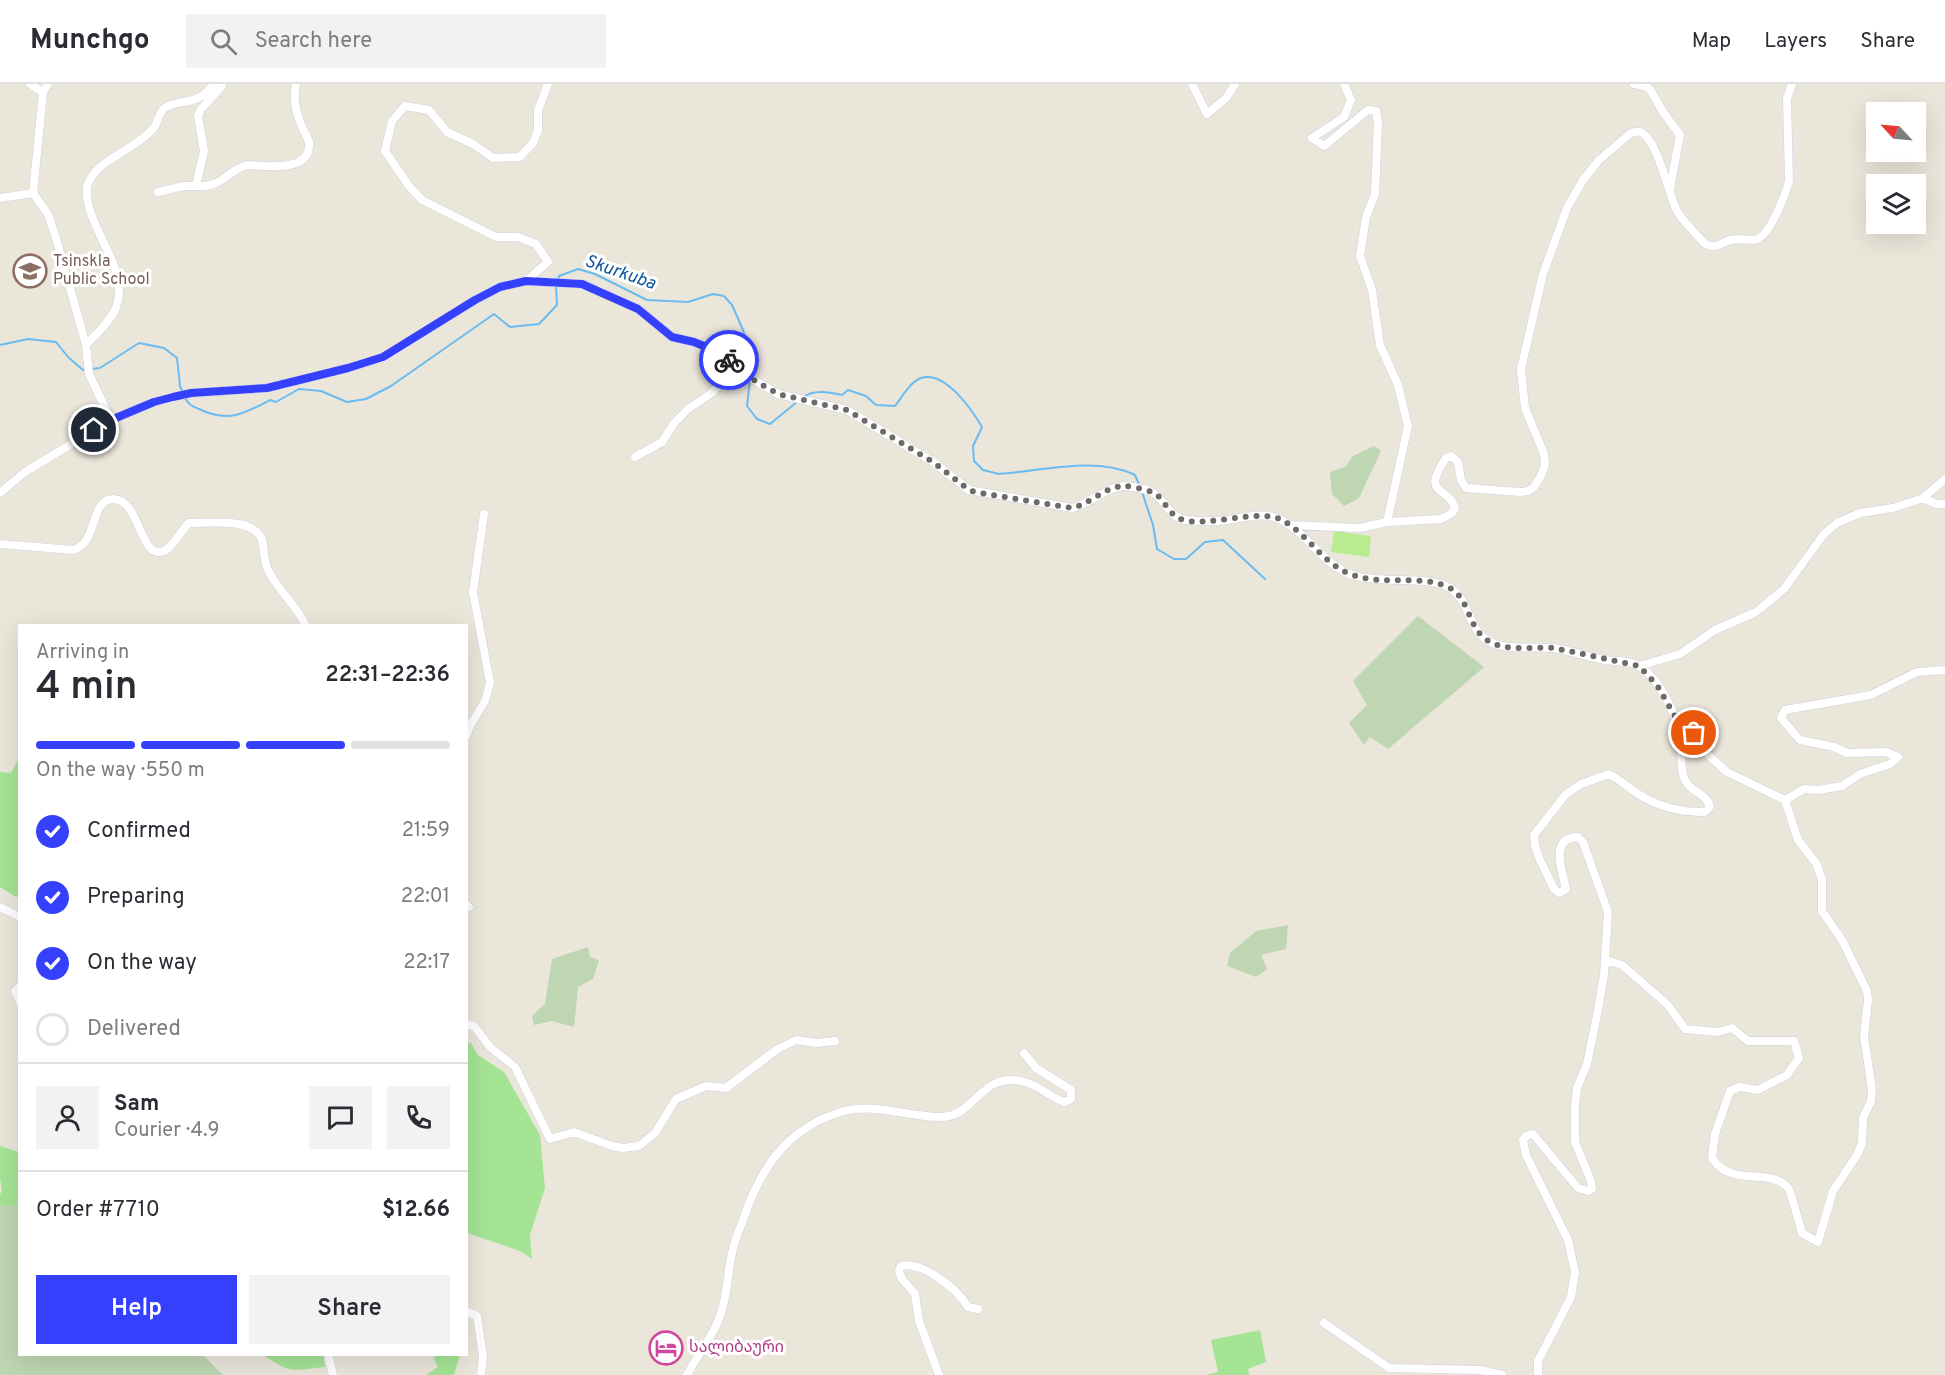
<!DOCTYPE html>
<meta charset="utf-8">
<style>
:root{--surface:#fff;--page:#f2f2f3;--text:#2b2b33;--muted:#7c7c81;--line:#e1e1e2;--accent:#3540fd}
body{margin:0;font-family:Overpass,"Noto Sans Georgian",sans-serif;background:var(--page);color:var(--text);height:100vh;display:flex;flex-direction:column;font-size:22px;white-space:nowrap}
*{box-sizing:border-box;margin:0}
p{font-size:20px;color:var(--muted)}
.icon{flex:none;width:33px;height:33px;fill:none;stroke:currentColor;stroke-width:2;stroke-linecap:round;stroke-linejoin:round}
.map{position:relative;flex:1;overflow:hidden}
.sheet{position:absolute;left:18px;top:540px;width:450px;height:732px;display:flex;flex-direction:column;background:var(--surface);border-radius:0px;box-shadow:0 6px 24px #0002}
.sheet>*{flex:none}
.needle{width:39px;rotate:296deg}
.controls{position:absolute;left:1866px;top:18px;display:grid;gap:12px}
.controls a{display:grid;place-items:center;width:60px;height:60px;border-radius:0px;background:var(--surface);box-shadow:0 6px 24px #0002;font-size:30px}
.pin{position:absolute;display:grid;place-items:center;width:51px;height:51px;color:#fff;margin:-26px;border:3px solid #fff;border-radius:50%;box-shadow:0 2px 6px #0007}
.courier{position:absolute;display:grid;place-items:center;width:60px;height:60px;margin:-30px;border:4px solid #3540fd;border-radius:50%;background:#fff;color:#222;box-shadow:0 2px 8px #0007}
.overview em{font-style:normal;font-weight:600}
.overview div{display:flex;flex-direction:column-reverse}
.overview{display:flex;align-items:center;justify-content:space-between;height:102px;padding:0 18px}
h1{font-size:39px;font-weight:600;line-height:45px}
.bar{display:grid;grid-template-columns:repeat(4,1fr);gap:9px 6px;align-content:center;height:72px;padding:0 18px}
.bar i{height:8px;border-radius:4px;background:var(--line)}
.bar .current{background:var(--accent)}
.bar p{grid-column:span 4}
.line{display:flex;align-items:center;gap:15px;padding:0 18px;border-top:2px solid var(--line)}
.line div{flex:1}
.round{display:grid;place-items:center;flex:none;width:63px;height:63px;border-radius:0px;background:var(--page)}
ol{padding:0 18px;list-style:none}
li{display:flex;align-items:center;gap:18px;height:66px}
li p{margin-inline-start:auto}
li .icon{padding:6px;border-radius:50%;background:var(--accent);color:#fff;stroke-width:4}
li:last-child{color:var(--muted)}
li i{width:33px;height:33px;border:3px solid var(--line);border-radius:50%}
.primary-button{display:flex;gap:12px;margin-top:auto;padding:12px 18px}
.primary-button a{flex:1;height:69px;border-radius:0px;background:var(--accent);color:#fff;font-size:24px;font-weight:600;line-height:69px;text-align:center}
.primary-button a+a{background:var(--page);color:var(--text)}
header{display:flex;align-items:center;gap:36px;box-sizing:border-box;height:84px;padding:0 30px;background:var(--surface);border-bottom:2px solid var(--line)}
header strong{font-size:28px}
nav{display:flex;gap:33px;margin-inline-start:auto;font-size:21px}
.search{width:420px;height:54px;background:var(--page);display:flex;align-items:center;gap:15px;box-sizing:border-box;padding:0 21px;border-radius:0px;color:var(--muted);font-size:22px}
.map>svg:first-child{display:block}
.green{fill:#a5e495}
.cemetery{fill:#bed6b1}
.pitch{fill:#b9eb90}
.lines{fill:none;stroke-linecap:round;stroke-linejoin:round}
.stream{stroke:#6abbf0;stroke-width:2}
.minor-casing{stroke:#cfd0e2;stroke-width:9}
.minor{stroke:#fff;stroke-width:8}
.done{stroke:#6d6b67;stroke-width:6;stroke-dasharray:0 10.8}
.route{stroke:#3540fd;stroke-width:8}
.labels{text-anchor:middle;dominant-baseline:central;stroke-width:6;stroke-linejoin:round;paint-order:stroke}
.education-label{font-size:16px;fill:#785e54;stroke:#fff;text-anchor:start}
.hotel-label{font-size:16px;fill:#b23c85;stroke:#fff;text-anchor:start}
.water-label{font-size:18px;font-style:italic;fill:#0b569b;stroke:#fff}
</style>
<header>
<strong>Munchgo</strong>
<div class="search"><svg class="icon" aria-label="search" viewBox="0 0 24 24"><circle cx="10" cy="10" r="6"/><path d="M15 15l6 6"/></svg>Search here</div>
<nav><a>Map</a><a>Layers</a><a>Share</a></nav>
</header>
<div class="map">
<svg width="1945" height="1291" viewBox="0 0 1945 1291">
<rect width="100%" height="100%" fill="#ebe6da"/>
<!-- green -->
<path class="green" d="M19 674 20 812 16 813 0 803V688L11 689Z
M470 958 478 971 504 988 540 1051 545 1104 530 1151 532 1175 520 1167 467 1149 466 962Z
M0 1062 19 1068V1123L17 1121 0 1122V1111L2 1106 0 1095Z
M1260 1246 1266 1278 1248 1285 1249 1291H1206L1218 1288 1211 1256Z
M263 1271H323L325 1283C291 1286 293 1291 263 1271Z
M439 1271H460L454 1291H426L438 1283 433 1274Z"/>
<!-- cemetery -->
<path class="cemetery" d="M1374 362 1381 367 1359 414 1344 422 1332 410 1330 388 1345 383 1353 372Z
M1418 532 1484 583 1388 665 1370 653 1364 661 1349 639 1367 621 1353 597Z
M1288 841 1286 865 1261 871 1267 885 1256 893 1227 882 1230 869 1256 847Z
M588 863 590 873 599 876 593 895 578 903 574 943 552 937 534 941 532 932 545 920 552 875Z
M17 1121 20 1123V1270L203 1271 223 1291H0V1122Z"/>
<!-- pitch -->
<path class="pitch" d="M1334 447 1371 452 1369 473 1331 468Z"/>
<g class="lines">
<!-- stream -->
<path class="stream" d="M558 196 559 192 578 185 595 190 647 216 688 218 713 210 724 212 732 221 743 246 752 275 750 290
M0 261 28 255 56 258 68 273 83 286 86 285
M92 285 100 284 139 259 164 264 177 274 180 302 183 309
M750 296 747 322 757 335 770 340 798 317
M185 314C189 321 192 322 199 325 228 339 244 330 270 316L276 318 299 305 321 307 347 318 366 315 391 302 494 230 510 243 539 240 557 221 556 201
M802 314C813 305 829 308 842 311L848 306 866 312 876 321 895 322C902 313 910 298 921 294 945 286 972 326 982 343L973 362 974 377 983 386 999 390C1042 387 1096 372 1135 391L1140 403
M1142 408 1153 441 1157 465 1174 475H1186L1205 458 1223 456 1265 495"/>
<!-- minor casing -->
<g class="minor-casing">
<path id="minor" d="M30 0 43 8
M48 0 43 8 33 109 48 130 56 154 86 261 89 290 111 336
M1192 0 1207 30 1226 14 1235 0
M1344 0 1351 16 1344 33 1312 54 1324 62 1368 26 1376 27 1378 39 1375 110 1366 133 1360 172 1372 206 1380 261 1398 301 1408 342 1387 438
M1634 0 1644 2 1650 5 1663 28 1680 51 1670 105
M196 102C224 104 226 86 248 81 266 82 312 89 309 58 308 54 305 49 303 45 296 29 293 17 296 0
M158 108 184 102H196L204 67 198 32 201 25 222 2 221 0
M0 114 33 109
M526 197 548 178 536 160 518 153H496L422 116 409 102 385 67 392 37 405 22 429 26 447 48 473 60 493 74 520 73 533 59 538 46V26L548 0
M86 261C95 251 109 239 115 226 131 190 95 154 88 119 87 111 85 104 89 97 102 73 134 66 152 46 159 39 157 29 166 23 177 17 190 19 200 13 206 10 210 4 214 0
M635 373 662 358 675 338 688 325 713 308 734 281
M0 409 25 388 111 336 154 318 191 309 267 304 348 284 383 274 475 216 500 203 526 197 582 200 597 206 638 225 672 253 694 258 723 270 754 296 778 310 847 326 933 378 969 406 1072 424C1090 420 1107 402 1126 402 1134 403 1151 406 1156 411 1167 420 1171 434 1186 436 1197 437 1208 438 1218 437 1237 436 1264 426 1281 436 1310 451 1323 483 1356 492 1383 500 1429 491 1450 504 1473 518 1466 552 1498 561 1516 566 1534 562 1552 564 1570 566 1587 573 1605 576 1616 577 1632 577 1641 583 1661 598 1676 629 1680 653 1682 666 1680 681 1684 694 1689 708 1707 709 1710 723L1705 728C1685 728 1663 724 1645 714 1632 707 1622 697 1609 690L1581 700 1566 710 1534 751 1535 762 1540 776 1554 805 1559 809 1566 805C1562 786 1549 753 1578 753L1583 758 1608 828 1604 891 1598 926 1587 980 1577 1004 1575 1022V1058L1591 1097 1592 1105 1588 1107 1578 1104 1533 1050 1526 1052 1523 1056 1526 1071 1568 1156 1575 1188 1571 1213 1538 1277V1291
M1923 414 1936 420H1945
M1290 441 1360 444 1387 438 1441 435 1451 430 1455 425C1450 401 1419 414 1446 374L1451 372 1458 378 1461 396 1466 404 1520 408 1528 407 1534 403 1541 392 1545 380 1544 370 1525 324 1521 285 1543 190 1567 124 1583 96 1599 76 1631 49C1634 48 1637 47 1640 48 1657 53 1669 112 1677 127 1684 139 1696 149 1704 159 1714 166 1721 159 1730 156 1738 154 1746 156 1754 156 1770 154 1785 111 1789 97L1787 15 1792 0
M0 460 73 466C99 459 89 416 113 415 141 415 139 477 164 467 175 462 180 447 189 439 208 439 255 433 262 456 265 467 263 478 269 488 279 507 297 522 306 542
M1639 582 1680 570 1715 546 1756 528 1784 505 1824 450 1837 439 1860 429 1893 424 1923 414 1945 395
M1676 634 1694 649 1706 669 1727 688 1785 716 1804 705 1819 706 1842 702 1860 690 1890 680 1898 673 1886 668 1847 669 1834 663 1800 656 1781 634 1785 626 1871 611 1917 588 1945 586
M466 652 471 640 485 617 490 599 473 508 484 430
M466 820 469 823
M0 823 20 833
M1605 876 1622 881 1668 921 1685 945 1717 948 1732 944 1748 957H1794L1799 974 1787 991 1758 1006 1740 1003 1730 1007 1715 1050 1712 1074C1732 1105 1769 1082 1788 1104 1792 1110 1799 1140 1802 1149L1818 1158 1833 1107 1857 1071 1862 1060 1863 1034 1871 1017 1872 1006 1864 952 1868 916 1867 907 1842 856 1822 827V795L1816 779 1798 756 1785 716
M20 902 15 907 20 918
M466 940 474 942 490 963 515 983 550 1055 574 1048 612 1062 623 1064 639 1062 655 1049 676 1015 706 1002 726 1004 776 966 796 956 817 959 835 957
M466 1227 477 1232 483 1272 481 1291
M1324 1239 1389 1284 1481 1286 1502 1291
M328 1270 333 1291
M687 1291C697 1271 713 1253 720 1232 728 1211 727 1190 732 1169 734 1159 738 1148 742 1139 759 1087 785 1045 841 1028 874 1018 907 1033 940 1033 977 1034 980 983 1028 999 1041 1003 1051 1014 1064 1018L1071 1015V1006L1036 984 1024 969
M939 1291 919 1237 915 1210 902 1195 899 1187 901 1182C922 1176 958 1206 968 1223L978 1225"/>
</g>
<!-- minor -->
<use href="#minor" class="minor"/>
</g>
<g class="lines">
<!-- done -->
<path class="done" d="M729 276 754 296 778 310 847 326 933 378 969 406 975 408 1072 424C1090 420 1107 401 1126 402 1134 403 1151 406 1157 411 1166 419 1170 432 1183 436 1210 443 1260 424 1282 436 1309 451 1323 481 1353 491 1383 502 1419 490 1448 503 1470 513 1467 543 1487 556 1507 569 1533 562 1554 564L1639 582 1657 601 1676 634 1694 649"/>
<!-- route -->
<path class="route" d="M94 346 111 336 154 318 173 313 191 309 267 304 348 284 383 273 475 216 500 203 526 197 582 200 638 225 672 253 694 258 723 270 729 276"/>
</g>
<!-- icons -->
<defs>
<g id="school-ring" transform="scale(1.725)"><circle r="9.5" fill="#fff" stroke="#8d6e63" stroke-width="1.5"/><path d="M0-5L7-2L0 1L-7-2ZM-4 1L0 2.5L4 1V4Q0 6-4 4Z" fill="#8d6e63"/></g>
<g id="hotel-ring" transform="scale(1.725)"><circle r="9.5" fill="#fff" stroke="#d1479c" stroke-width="1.5"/><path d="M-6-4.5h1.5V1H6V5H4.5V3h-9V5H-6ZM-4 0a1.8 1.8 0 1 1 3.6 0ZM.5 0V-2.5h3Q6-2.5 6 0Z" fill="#d1479c"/></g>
</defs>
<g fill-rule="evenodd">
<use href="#school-ring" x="30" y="187"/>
<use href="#hotel-ring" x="666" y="1264"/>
</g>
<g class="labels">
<!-- education labels -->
<g class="education-label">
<text x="53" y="178">Tsinskla<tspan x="53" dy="18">Public School</tspan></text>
</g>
<!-- hotel labels -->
<g class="hotel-label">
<text x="689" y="1264">სალიბაური</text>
</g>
<!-- water labels -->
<g class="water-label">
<text transform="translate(620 189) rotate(19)">Skurkuba</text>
</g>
</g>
</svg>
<div class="controls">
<a><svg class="needle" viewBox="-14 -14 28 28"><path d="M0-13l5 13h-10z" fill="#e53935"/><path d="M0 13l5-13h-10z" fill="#7c7c81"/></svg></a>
<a><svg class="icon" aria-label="layers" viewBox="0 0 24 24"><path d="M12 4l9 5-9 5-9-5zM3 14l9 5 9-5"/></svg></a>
</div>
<div class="pin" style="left:1694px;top:649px;background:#ea580c"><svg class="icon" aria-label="bag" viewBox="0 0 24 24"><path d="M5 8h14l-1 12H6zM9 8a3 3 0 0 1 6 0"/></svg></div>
<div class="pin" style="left:94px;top:346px;background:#1f2937"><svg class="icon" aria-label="home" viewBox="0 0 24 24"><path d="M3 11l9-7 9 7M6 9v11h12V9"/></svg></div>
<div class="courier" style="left:729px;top:276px"><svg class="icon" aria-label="bike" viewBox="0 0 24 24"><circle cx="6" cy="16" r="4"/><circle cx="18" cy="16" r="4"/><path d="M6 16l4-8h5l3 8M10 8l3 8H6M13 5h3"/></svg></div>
<section class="sheet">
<div class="overview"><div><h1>4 min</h1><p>Arriving in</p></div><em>22:31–22:36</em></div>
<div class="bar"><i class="current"></i><i class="current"></i><i class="current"></i><i></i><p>On the way · 550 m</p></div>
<ol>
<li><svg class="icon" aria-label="check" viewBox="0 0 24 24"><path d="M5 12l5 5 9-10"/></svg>Confirmed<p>21:59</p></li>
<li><svg class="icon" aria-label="check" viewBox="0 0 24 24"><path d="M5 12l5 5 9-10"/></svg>Preparing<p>22:01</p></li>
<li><svg class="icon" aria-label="check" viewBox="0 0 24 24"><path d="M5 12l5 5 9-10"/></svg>On the way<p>22:17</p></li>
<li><i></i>Delivered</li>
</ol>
<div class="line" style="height:108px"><a class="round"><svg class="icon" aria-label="person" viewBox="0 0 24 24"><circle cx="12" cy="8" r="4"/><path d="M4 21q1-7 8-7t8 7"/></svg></a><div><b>Sam</b><p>Courier · 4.9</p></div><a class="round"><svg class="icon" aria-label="chat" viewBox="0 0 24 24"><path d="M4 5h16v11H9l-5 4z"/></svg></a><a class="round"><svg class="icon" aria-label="phone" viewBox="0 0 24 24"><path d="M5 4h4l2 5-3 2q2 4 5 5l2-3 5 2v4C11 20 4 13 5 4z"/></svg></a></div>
<div class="line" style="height:78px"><div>Order #7710</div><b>$12.66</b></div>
<div class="primary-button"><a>Help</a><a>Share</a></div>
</section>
</div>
